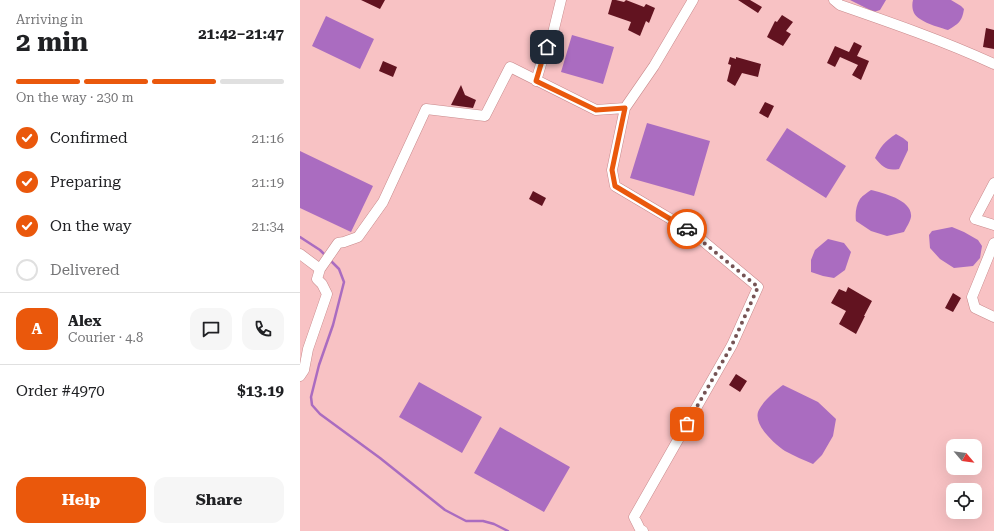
<!DOCTYPE html>
<meta charset="utf-8">
<style>
:root{--surface:#fff;--page:#f6f6f6;--text:#202124;--muted:#757577;--line:#e0e0e0;--accent:#ea580c}
body{margin:0;font-family:"Roboto Serif",serif;background:var(--page);color:var(--text);height:100vh;display:flex;flex-direction:column;font-size:15px;white-space:nowrap}
*{box-sizing:border-box;margin:0}
p{font-size:13px;color:var(--muted)}
.icon{flex:none;width:22px;height:22px;fill:none;stroke:currentColor;stroke-width:2;stroke-linecap:round;stroke-linejoin:round}
.map{position:relative;flex:1;overflow:hidden}
.panel{display:flex;flex-direction:column;background:var(--surface);width:300px}
.panel>*{flex:none}
.needle{width:26px;rotate:119deg}
.controls{position:absolute;left:646px;top:439px;display:grid;gap:8px}
.controls a{display:grid;place-items:center;width:36px;height:36px;border-radius:8px;background:var(--surface);box-shadow:0 4px 16px #0002;font-size:20px}
.pin{position:absolute;display:grid;place-items:center;width:34px;height:34px;color:#fff;margin:-17px;border-radius:8px;box-shadow:0 2px 6px #0006}
.courier{position:absolute;display:grid;place-items:center;width:40px;height:40px;margin:-20px;border:3px solid #ea580c;border-radius:50%;background:#fff;color:#222;box-shadow:0 1px 5px #0007}
.summary em{font-style:normal;font-weight:700}
.summary div{display:flex;flex-direction:column-reverse}
.summary{display:flex;align-items:center;justify-content:space-between;height:68px;padding:0 16px}
h1{font-size:26px;font-weight:700;line-height:30px}
.bar{display:grid;grid-template-columns:repeat(4,1fr);gap:6px 4px;align-content:center;height:48px;padding:0 16px}
.bar i{height:5px;border-radius:3px;background:var(--line)}
.bar .active{background:var(--accent)}
.bar p{grid-column:span 4}
.line{display:flex;align-items:center;gap:10px;padding:0 16px;border-top:1px solid var(--line)}
.line div{flex:1}
.round{display:grid;place-items:center;flex:none;width:42px;height:42px;border-radius:12px;background:var(--page)}
ol{padding:0 16px;list-style:none}
li{display:flex;align-items:center;gap:12px;height:44px}
li p{margin-inline-start:auto}
li .icon{padding:4px;border-radius:50%;background:var(--accent);color:#fff;stroke-width:4}
li:last-child{color:var(--muted)}
li i{width:22px;height:22px;border:2px solid var(--line);border-radius:50%}
.cta{display:flex;gap:8px;margin-top:auto;padding:8px 16px}
.cta a{flex:1;height:46px;border-radius:12px;background:var(--accent);color:#fff;font-size:16px;font-weight:700;line-height:46px;text-align:center}
.cta a+a{background:var(--page);color:var(--text)}
main{display:flex;flex:1;min-height:0}
.map>svg:first-child{display:block}
.water{fill:#aa6cc0}
.lines{fill:none;stroke-linecap:round;stroke-linejoin:round}
.stream{stroke:#aa6cc0;stroke-width:2.5}
.building{fill:#621320}
.street-casing{stroke:#c88a8c;stroke-width:11}
.street{stroke:#fff;stroke-width:10}
.done{stroke:#755354;stroke-width:4;stroke-dasharray:0 7.2}
.route{stroke:#ea580c;stroke-width:5}
</style>
<main>
<section class="panel">
<div class="summary"><div><h1>2 min</h1><p>Arriving in</p></div><em>21:42–21:47</em></div>
<div class="bar"><i class="active"></i><i class="active"></i><i class="active"></i><i></i><p>On the way · 230 m</p></div>
<ol>
<li><svg class="icon" aria-label="check" viewBox="0 0 24 24"><path d="M5 12l5 5 9-10"/></svg>Confirmed<p>21:16</p></li>
<li><svg class="icon" aria-label="check" viewBox="0 0 24 24"><path d="M5 12l5 5 9-10"/></svg>Preparing<p>21:19</p></li>
<li><svg class="icon" aria-label="check" viewBox="0 0 24 24"><path d="M5 12l5 5 9-10"/></svg>On the way<p>21:34</p></li>
<li><i></i>Delivered</li>
</ol>
<div class="line" style="height:72px"><b class="round" style="background:var(--accent);color:#fff">A</b><div><b>Alex</b><p>Courier · 4.8</p></div><a class="round"><svg class="icon" aria-label="chat" viewBox="0 0 24 24"><path d="M4 5h16v11H9l-5 4z"/></svg></a><a class="round"><svg class="icon" aria-label="phone" viewBox="0 0 24 24"><path d="M5 4h4l2 5-3 2q2 4 5 5l2-3 5 2v4C11 20 4 13 5 4z"/></svg></a></div>
<div class="line" style="height:52px"><div>Order #4970</div><b>$13.19</b></div>
<div class="cta"><a>Help</a><a>Share</a></div>
</section>
<div class="map">
<svg width="694" height="531" viewBox="0 0 694 531">
<rect width="100%" height="100%" fill="#f8c2c4"/>
<!-- water -->
<path class="water" d="M550 0H586L580 10 574 12Z
M613 0H651L661 6 664 9C662 22 658 24 648 30 638 27 619 22 614 13 612 9 612 4 613 0Z
M26 16 74 39 60 69 12 46Z
M272 35 314 47 303 84 261 72Z
M347 123 410 141 394 196 330 178Z
M487 128 546 166 526 198 466 160Z
M596 134 603 138 608 142V150L599 169C586 171 583 167 575 158 581 146 584 142 596 134Z
M0 151 73 186 51 232 0 208Z
M571 190C583 193 613 200 611 217 610 222 606 228 604 232L587 236 571 231 556 221C555 214 556 205 560 199 563 195 567 193 571 190Z
M652 227 664 232 678 240 682 246 680 258 673 266 654 268 640 259 630 248 629 235 632 231Z
M528 239 544 243 551 252 545 270 534 278 523 276 511 272V260L515 250Z
M119 382 182 417 162 453 99 417Z
M483 385 518 402 536 419 533 436 522 455 513 464C504 460 494 456 485 451 475 444 454 426 458 412 461 403 475 391 483 385Z
M200 427 270 467 244 512 174 473Z"/>
<g class="lines">
<!-- stream -->
<path class="stream" d="M0 237 20 250 25 255
M30 260 39 269 44 282 33 325 19 365 11 397 12 405 20 414 80 458 145 510 166 521H183L194 524 208 531"/>
</g>
<!-- building -->
<path class="building" d="M61 0H85L80 9Z
M312 0H316L324 2 326 0 344 7 346 4 355 8 349 23 346 21 340 36 328 30 331 22 308 14Z
M438 0H450L462 7 458 13Z
M482 15 493 22 486 31 491 34 483 46 467 37 475 21 477 22Z
M686 28 694 30V49L683 47Z
M554 42 562 46 557 56 569 61 561 80 552 75 558 65 540 57 535 67 527 63 535 46 549 52Z
M430 57 436 59V57L461 64 458 77 442 73 435 86 427 81 431 65 428 64Z
M83 61 97 67 93 77 79 71Z
M161 85 165 95 176 100 173 108 151 105Z
M465 102 474 106 468 118 459 113Z
M233 191 246 198 242 206 229 199Z
M548 287 572 301 564 316H565L556 334 539 324 546 311 531 303 539 289 546 292Z
M653 293 661 298 653 312 645 308Z
M436 374 447 381 440 392 429 385Z"/>
<g class="lines">
<!-- street casing -->
<g class="street-casing">
<path id="street" d="M534 0 540 5C592 23 644 41 694 64
M236 81 242 61 253 33 261 0
M325 108 354 66 393 0
M694 183 675 219 694 225
M694 243 672 297 675 308 694 317
M0 254 20 269 38 243 44 242 58 237 83 202 126 109 185 116 210 67 296 110 325 108 312 170 315 186 391 231 458 287 432 345 334 517 340 529 343 531
M0 376 4 370 8 349 27 294 22 284 17 279 20 269"/>
</g>
<!-- street -->
<use href="#street" class="street"/>
</g>
<g class="lines">
<!-- done -->
<path class="done" d="M387 424 432 345 458 287 387 229"/>
<!-- route -->
<path class="route" d="M247 47 242 61 236 81 296 110 325 108 312 170 315 186 387 229"/>
</g>
</svg>
<div class="controls">
<a><svg class="needle" viewBox="-14 -14 28 28"><path d="M0-13l5 13h-10z" fill="#e53935"/><path d="M0 13l5-13h-10z" fill="#757577"/></svg></a>
<a><svg class="icon" aria-label="locate" viewBox="0 0 24 24"><circle cx="12" cy="12" r="6"/><path d="M12 2v4M12 18v4M2 12h4M18 12h4"/></svg></a>
</div>
<div class="pin" style="left:387px;top:424px;background:#ea580c"><svg class="icon" aria-label="bag" viewBox="0 0 24 24"><path d="M5 8h14l-1 12H6zM9 8a3 3 0 0 1 6 0"/></svg></div>
<div class="pin" style="left:247px;top:47px;background:#1f2937"><svg class="icon" aria-label="home" viewBox="0 0 24 24"><path d="M3 11l9-7 9 7M6 9v11h12V9"/></svg></div>
<div class="courier" style="left:387px;top:229px"><svg class="icon" aria-label="car" viewBox="0 0 24 24"><path d="M5 17H2v-5l4-1 3-4h7l3 4 3 1v5h-3M9 17h6M6 11h13"/><circle cx="7" cy="17" r="2"/><circle cx="17" cy="17" r="2"/></svg></div>
</div>
</main>
